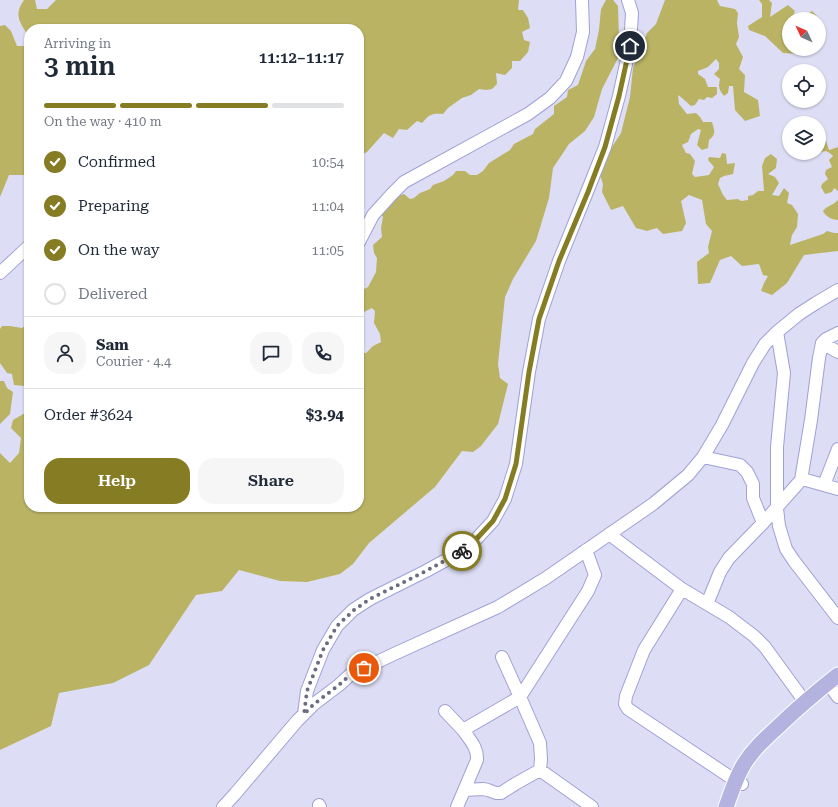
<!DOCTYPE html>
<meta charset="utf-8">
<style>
:root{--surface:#fff;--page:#f6f6f7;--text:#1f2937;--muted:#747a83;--line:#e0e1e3;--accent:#857c23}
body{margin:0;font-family:"Roboto Serif",serif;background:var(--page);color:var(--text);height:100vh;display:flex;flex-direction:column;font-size:15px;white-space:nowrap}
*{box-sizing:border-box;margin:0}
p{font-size:13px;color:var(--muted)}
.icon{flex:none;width:22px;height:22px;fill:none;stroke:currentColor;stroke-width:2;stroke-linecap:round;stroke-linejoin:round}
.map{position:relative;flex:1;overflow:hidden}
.details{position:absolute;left:24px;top:24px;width:340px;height:488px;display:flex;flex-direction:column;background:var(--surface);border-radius:16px;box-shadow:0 1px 3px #0004}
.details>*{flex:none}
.needle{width:26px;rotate:314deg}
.buttons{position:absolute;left:782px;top:12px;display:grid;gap:8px}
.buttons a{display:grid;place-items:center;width:44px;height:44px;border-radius:50%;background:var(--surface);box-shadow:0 1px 3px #0004;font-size:20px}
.pin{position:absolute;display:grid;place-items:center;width:34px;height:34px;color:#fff;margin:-17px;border:2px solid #fff;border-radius:50%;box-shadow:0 1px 4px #0007}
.courier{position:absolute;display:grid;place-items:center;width:40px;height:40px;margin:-20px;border:3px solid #857c23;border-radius:50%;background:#fff;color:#222;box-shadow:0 1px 5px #0007}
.summary em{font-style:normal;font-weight:600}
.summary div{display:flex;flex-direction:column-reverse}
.summary{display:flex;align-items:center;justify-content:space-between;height:68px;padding:0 20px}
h1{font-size:26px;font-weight:600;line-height:30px}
.bar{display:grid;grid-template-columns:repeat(4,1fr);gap:6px 4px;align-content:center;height:48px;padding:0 20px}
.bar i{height:5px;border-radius:3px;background:var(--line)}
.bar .on{background:var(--accent)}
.bar p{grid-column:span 4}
.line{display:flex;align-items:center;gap:10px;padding:0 20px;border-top:1px solid var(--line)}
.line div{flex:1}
.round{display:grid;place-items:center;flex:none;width:42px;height:42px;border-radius:16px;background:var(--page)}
ol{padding:0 20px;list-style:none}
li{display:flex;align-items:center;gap:12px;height:44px}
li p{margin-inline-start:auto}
li .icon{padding:4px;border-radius:50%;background:var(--accent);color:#fff;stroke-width:4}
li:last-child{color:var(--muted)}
li i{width:22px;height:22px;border:2px solid var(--line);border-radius:50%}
.cta{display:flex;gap:8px;margin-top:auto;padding:8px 20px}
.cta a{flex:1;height:46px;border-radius:16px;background:var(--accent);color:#fff;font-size:16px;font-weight:600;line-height:46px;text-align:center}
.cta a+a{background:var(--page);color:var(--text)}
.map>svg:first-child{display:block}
.green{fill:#bab364}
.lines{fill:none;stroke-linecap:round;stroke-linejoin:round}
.minor-casing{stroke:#9fa0d6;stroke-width:14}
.major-casing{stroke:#fff;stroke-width:17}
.minor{stroke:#fff;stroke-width:12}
.major{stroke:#b4b3e0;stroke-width:15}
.done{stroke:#6b6c82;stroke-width:4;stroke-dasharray:0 7.2}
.route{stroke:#857c23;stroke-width:5}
</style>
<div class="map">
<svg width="838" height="807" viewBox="0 0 838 807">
<rect width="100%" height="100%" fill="#dddef5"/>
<!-- green -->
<path class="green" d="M24 0H35L37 9H47L56 0H519L518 10H523L528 18 530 28 522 32 524 40 530 42 528 52 520 61H512V68L505 75 496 73 497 84 492 89 486 90 479 89 471 95 462 98 448 108 443 114C431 113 429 115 422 123L417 121 407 130 399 129 393 138 384 133 367 152 359 156V29H29V175H9L0 197V26L5 25 11 31 17 46H26L27 34C19 21 14 14 24 0Z
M606 0H613L618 6 619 39 618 58 602 89 594 117 585 131 569 144 553 168 549 198 536 241 513 279 505 297 498 364 500 378 508 384 498 424 481 446 473 452 462 451 435 487 369 543 353 564 340 574 307 582 280 581 239 570 222 591 196 595 149 665 113 683 59 693 51 726 0 750V453L10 463 19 453 21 438 11 428 13 420 25 413 29 417V507H359V353H366L373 346 381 342 380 334 374 323 375 311 372 308 360 314 364 320 359 326V294L362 290 368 287 376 272 377 258 374 253 373 245 382 237 381 228 383 217 381 214 397 196 404 194 410 199 414 198 420 193 430 189 433 185 444 181 453 175 456 171H465L470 175H477L483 171 489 163 510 150 514 144 533 134 535 129 554 114V106L567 97 568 90 578 85 586 61 595 49 599 30 601 9Z
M665 0H717L720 6 735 9 738 13 737 23 739 37 736 44 743 57 739 69 745 75 744 92 758 100 760 116 745 121 735 110 733 86H729L728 93 724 96C719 90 718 87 720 79L714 74 719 69V63L716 59 708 67 698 71V74L705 79 708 87H717V94L712 98 707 97 704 100 699 99 695 105 691 106 682 98 678 95 679 104 687 114 696 113 700 117 703 122H712C714 130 717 134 709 140L708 148 702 150 697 145 701 130 698 129 691 134 688 142 682 145 686 153 690 154 695 161 692 174 695 177 709 175 714 167 708 160 709 157 720 158 722 153 726 154 727 164 735 163 733 174 724 176 720 178 718 184 723 195 727 200 738 199 741 201 748 200V196L753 195 758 191H764L762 166 765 158 771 154 777 159 776 168 768 174 775 177 779 183 772 195 779 196 784 188 789 193 787 203 792 205 798 214 797 227 792 235 790 245 823 234 827 231 834 233H838V251L804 255 787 283 772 295 761 291 764 283 768 276 763 275 759 264 742 266 731 256 720 260 710 283 698 284 697 262 709 253 708 247 712 231 706 224 702 200 689 195 681 201 686 223 682 231 663 234 657 228 647 231 636 228 623 206 611 210 602 192 603 184 600 175 610 150 621 133 630 97 633 68 647 33 656 24Z
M759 0H769L772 3 770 17 788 5 795 11 793 16 803 17 812 11 820 19 819 27V19H789V49H800L799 54 783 53 765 36 749 30 748 26 762 17V4Z
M820 139 826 141 829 150 838 147V191L834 188 832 192 825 194 821 187 822 184 828 179 825 174 826 170 832 167 829 160 833 156 831 154 826 151 820 152H819Z
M838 200V220C832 220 825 216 823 211 828 205 832 206 838 200Z
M28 324 29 327V391L24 386 14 385 12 374 7 373 0 363V329L2 326H10L22 328Z
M0 381H4L7 388 13 392 10 414 0 424Z"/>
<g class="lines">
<!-- minor casing -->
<g class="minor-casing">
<path id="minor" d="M359 242 373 215 392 194 404 182 528 114 550 98 566 81 577 57 583 32 582 0
M0 273 29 246
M777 332 784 373 777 447V508L779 526 786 549 794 561 838 618
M822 343 838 352
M703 457 740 465 747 472 753 484V498L763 523 801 480H806L838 489
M801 480 811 420 819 358 822 343 826 339 838 333
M824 485 838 449
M609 534 682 589 644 650 626 696 625 704 628 709 736 781 742 784
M682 589 729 617 754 636 765 647 805 702
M707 604 720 572 729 558 763 523
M832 689 838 697
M445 711 463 730
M304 714 307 691 323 650 337 626 353 610 370 599 426 571 468 548 493 521 505 499 516 464 529 372 539 319 559 261 587 192 605 147 619 96 630 46 632 13 628 0
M540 770 541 759 540 743 520 697 588 591 595 575 586 550
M540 770 592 807
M465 790 483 789 488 790 496 793H501L515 784 540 770
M319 805 320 807
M223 807 235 794 297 721 314 704 339 685 350 675 394 654 498 607 546 578 653 504 688 475 703 457 722 425 753 363 765 344 777 332 799 314 816 303 838 290
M457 807 477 760C478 748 470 740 463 730L520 697 502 657"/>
</g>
<!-- major casing -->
<g class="major-casing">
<path id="major" d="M726 807C731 793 736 777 744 764 754 748 768 736 782 723 800 706 819 690 838 675"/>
</g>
<!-- minor -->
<use href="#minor" class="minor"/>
<!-- major -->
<use href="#major" class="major"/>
</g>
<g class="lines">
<!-- done -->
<path class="done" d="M364 668 350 675 339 685 314 704 304 714 307 691 323 650 337 626 354 610 370 599 426 571 462 551"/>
<!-- route -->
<path class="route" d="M462 551 468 548 493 521 505 499 516 464 529 372 539 319 559 261 588 192 605 147 619 96 630 46"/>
</g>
</svg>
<div class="buttons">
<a><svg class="needle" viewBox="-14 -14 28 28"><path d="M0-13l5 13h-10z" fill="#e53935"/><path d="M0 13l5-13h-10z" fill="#747a83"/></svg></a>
<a><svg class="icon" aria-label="locate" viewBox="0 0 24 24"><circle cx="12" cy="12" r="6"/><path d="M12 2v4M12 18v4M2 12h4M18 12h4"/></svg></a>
<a><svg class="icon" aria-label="layers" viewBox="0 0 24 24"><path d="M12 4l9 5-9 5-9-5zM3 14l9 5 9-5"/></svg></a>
</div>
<div class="pin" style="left:364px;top:668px;background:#ea580c"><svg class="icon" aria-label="bag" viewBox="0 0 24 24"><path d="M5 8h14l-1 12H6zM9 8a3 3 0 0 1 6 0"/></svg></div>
<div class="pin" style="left:630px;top:46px;background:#1f2937"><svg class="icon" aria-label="home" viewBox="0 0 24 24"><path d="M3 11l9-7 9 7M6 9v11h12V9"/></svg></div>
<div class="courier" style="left:462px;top:551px"><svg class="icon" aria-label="bike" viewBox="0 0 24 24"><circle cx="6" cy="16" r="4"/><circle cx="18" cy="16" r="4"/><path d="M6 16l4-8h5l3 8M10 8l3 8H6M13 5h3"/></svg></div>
<section class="details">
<div class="summary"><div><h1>3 min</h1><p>Arriving in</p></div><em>11:12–11:17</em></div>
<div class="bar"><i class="on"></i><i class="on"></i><i class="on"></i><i></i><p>On the way · 410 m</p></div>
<ol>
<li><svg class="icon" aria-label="check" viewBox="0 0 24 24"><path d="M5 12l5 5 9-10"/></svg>Confirmed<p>10:54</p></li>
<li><svg class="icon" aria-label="check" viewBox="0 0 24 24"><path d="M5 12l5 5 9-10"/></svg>Preparing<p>11:04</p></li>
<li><svg class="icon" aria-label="check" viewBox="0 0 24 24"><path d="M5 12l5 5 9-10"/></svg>On the way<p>11:05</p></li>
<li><i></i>Delivered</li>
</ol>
<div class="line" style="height:72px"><a class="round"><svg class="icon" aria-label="person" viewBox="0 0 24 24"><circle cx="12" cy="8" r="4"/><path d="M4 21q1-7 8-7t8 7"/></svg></a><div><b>Sam</b><p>Courier · 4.4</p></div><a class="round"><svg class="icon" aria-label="chat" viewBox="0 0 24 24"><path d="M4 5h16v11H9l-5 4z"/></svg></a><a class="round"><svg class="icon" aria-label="phone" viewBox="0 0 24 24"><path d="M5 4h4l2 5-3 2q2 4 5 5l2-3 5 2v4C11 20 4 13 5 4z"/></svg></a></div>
<div class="line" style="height:52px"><div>Order #3624</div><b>$3.94</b></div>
<div class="cta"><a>Help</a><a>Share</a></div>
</section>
</div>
